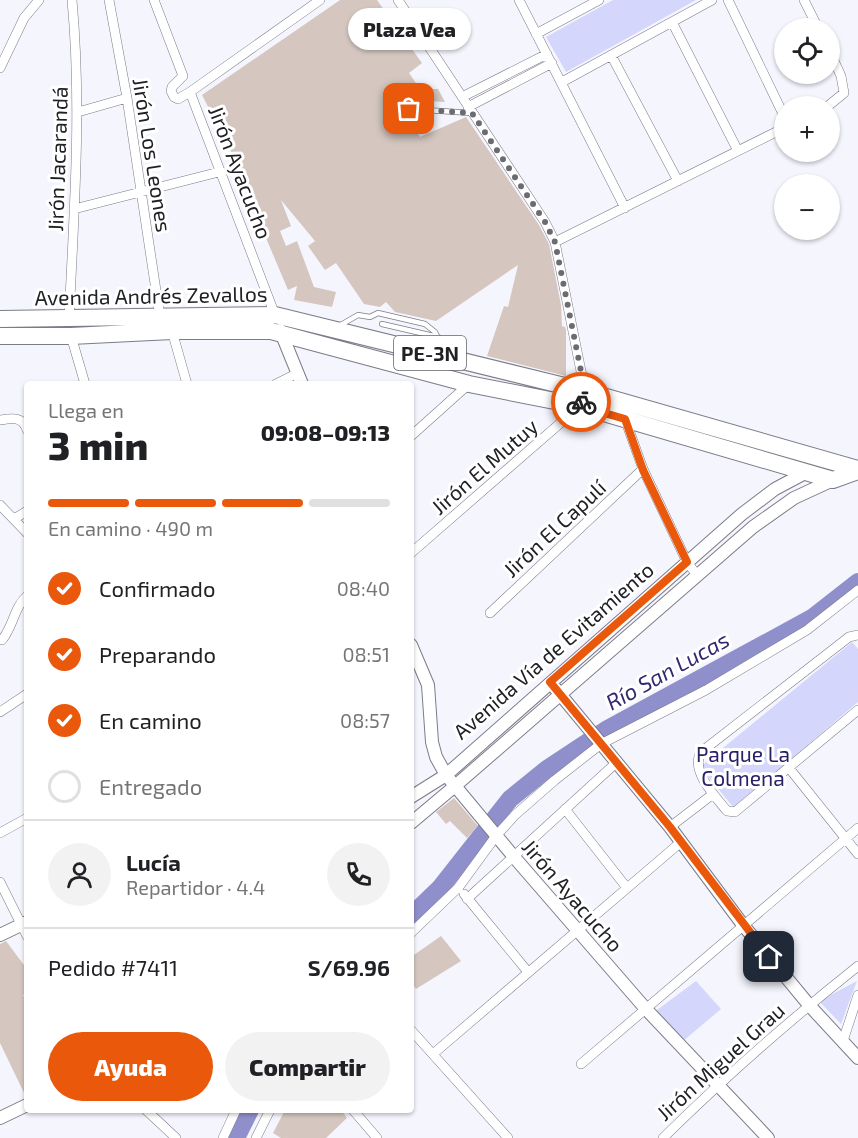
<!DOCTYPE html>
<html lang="es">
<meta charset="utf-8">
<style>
:root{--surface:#fff;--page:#f2f2f2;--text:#202124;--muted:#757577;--line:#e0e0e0;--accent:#ea580c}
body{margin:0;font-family:"Exo 2",sans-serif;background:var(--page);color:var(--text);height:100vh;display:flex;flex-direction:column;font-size:22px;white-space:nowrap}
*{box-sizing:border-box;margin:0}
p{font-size:20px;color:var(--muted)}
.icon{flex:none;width:33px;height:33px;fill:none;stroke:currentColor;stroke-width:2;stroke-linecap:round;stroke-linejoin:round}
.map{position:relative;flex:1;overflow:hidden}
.drawer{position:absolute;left:24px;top:381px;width:390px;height:732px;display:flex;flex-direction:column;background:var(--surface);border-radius:6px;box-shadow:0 2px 4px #0004}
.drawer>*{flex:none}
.fabs{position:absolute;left:774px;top:18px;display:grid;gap:12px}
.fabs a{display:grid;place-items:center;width:66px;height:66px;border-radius:50%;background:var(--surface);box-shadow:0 2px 4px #0004;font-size:30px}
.pin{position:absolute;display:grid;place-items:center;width:51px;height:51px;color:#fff;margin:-26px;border-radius:12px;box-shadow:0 3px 9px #0006}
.courier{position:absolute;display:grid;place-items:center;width:60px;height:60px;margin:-30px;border:4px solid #ea580c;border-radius:50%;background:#fff;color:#222;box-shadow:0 2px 8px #0007}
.bubble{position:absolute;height:42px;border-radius:21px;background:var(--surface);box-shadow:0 2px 4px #0004;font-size:20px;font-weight:800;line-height:42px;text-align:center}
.overview em{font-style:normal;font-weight:800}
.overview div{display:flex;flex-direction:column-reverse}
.overview{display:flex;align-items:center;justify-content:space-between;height:102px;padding:0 24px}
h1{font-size:39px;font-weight:800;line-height:45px}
.bar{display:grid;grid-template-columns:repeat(4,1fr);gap:9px 6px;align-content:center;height:72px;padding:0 24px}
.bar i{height:8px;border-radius:4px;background:var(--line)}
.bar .selected{background:var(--accent)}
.bar p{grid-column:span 4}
.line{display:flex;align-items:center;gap:15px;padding:0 24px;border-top:2px solid var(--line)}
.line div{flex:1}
.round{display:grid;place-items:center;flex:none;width:63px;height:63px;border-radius:32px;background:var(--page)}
ol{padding:0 24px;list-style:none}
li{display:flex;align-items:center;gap:18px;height:66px}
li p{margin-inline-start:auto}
li .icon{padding:6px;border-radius:50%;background:var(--accent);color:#fff;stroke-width:4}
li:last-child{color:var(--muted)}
li i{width:33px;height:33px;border:3px solid var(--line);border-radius:50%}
.cta{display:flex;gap:12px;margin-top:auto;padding:12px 24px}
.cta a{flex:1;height:69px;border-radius:36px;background:var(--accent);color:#fff;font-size:24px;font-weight:800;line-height:69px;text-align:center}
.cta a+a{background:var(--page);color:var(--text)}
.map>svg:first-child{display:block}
.green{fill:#d4d6fc}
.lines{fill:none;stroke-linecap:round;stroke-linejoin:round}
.river{stroke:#8f8fcb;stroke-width:18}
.building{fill:#d5c7c0}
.lane-casing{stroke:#7b7c88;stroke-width:6}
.street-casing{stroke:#7b7c88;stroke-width:10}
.secondary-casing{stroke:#7b7c88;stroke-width:14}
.highway-casing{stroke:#7b7c88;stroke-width:18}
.lane{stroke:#fff;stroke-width:4.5}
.street{stroke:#fff;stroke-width:9}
.secondary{stroke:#fff;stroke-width:12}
.highway{stroke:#fff;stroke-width:16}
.done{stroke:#6b6b71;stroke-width:6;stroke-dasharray:0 10.8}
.route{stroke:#ea580c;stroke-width:8}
.labels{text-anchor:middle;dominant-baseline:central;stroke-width:6;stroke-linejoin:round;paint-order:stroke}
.shield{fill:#fff;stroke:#636466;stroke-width:1.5}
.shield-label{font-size:20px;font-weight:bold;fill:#202125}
.street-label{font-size:21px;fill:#202125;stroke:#fff}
.park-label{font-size:21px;fill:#2a2066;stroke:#fff}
.water-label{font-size:22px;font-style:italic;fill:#31286f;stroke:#fff}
</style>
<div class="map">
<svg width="858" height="1138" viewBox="0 0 858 1138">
<rect width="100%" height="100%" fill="#f5f5fe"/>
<!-- green -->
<path class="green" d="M613 0H696L566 72 546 37Z
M852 642 858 649V702L734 808 700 767Z
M696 981 721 1009 682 1042 653 1013Z
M857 981 841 1024 819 1001Z"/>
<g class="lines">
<!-- river -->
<path class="river" d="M411 916 440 888 510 799 547 769 606 730 812 618 858 582
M236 1138 250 1110"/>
</g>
<!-- building -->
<path class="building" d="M340 0H377L422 63 409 73 420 89H438L445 102 409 100 400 107 420 137 466 117 539 225 549 244 561 305 562 326 565 327 566 330V376L487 356 504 306 508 307 518 265 436 321 395 312 386 302 380 307 364 304 336 263 325 270 308 246 315 241 281 200 291 226 280 231 286 246 297 241 314 287 336 292 332 307 294 300 297 286 288 290 255 212 261 210 202 95Z
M454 798 478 826 467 838 450 821 446 824 436 812Z
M441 936 461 961 416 989 411 982V957Z
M6 941 27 969V993L23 995 27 1003 26 1097 0 1043V944Z
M285 1110H341L347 1118 326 1138H281L273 1133Z"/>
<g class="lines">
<!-- lane casing -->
<g class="lane-casing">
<path id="lane" d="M409 109 472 113
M382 324 438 337
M339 326 358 315 370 317 378 313 425 324 435 332 445 352"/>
</g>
<!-- street casing -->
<g class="street-casing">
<path id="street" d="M109 0 127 98 160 317
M154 0 183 76 172 87 171 91 174 97 178 99 190 92 275 315
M398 0 545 222 555 242 585 391 580 406 411 553
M519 0 625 208
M728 0 784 116
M804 0 818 28
M672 22 738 151
M536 34 599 0
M611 55 678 181
M0 68 24 18 39 0
M562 82 712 0
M190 92 320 0
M462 97 547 54
M828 106 844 93 841 76 830 52
M468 107 552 63
M78 112 127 98
M74 209 219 172
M555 242 784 128
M69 319C74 212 82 107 72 0
M172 331 187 384
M71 336 85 384
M276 384 298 373
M625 419 643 469 687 562 697 575
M0 420C12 418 23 416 27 430
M411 436 469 384
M0 505 27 533
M14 519 27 511
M490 613 643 469
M858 635 849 637 701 752C690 771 715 796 727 811L735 812 858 710
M2 640C14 625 14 607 27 596
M0 712 27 694
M789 768 858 854
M565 809 627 888
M670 827 713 794
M0 833 27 818
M0 882 27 936
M464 894 528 972
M467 899 616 763
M411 933 458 888 496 836 515 815 555 780 601 744 706 690 807 630 858 590
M411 1030 508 1138
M843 1041 858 995
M433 1054 681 842
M581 1064 858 828
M146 1110 176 1138
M353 1110 377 1138
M223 1138 236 1110
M256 1138 270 1110
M663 1138C725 1077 790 1020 858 966"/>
</g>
<!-- secondary casing -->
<g class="secondary-casing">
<path id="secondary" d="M280 330 302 384
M411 645 428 685 432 742 436 757 446 775 514 857 645 1008 768 1138
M555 688 670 827 743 925 809 1005 858 1058
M411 797 446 775 742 514 775 489 805 473
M411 823 455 786 753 527 794 498 833 480
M0 935 27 922
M0 1118 27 1105"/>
</g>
<!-- highway casing -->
<g class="highway-casing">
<path id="highway" d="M0 319 275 315 585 391 858 469
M0 336H71L172 331H271L469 384 580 406 833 480 858 471"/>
</g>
<!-- lane -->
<use href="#lane" class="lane"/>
<!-- street -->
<use href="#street" class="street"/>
<!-- secondary -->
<use href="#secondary" class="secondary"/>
<!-- highway -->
<use href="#highway" class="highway"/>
</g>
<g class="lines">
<!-- done -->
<path class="done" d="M409 109 472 113 545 222 555 242 585 391 581 402"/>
<!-- route -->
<path class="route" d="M581 402 580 406 625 419 643 470 687 562 550 682 670 827 769 957"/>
</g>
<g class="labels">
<!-- shield labels -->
<rect class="shield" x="394" y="336" width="72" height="34" rx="4.5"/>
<g class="shield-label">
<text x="430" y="353">PE-3N</text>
</g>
<!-- street labels -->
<g class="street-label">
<text transform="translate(153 155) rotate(81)">Jirón Los Leones</text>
<text transform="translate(57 159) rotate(-88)">Jirón Jacarandá</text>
<text transform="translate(241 172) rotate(69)">Jirón Ayacucho</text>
<text transform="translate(151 295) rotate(-1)">Avenida Andrés Zevallos</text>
<text transform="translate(484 466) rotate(-41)">Jirón El Mutuy</text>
<text transform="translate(554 528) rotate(-43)">Jirón El Capulí</text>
<text transform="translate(553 650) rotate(-41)">Avenida Vía de Evitamiento</text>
<text transform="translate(573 895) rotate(49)">Jirón Ayacucho</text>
<text transform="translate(720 1061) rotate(-42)">Jirón Miguel Grau</text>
</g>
<!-- park labels -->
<g class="park-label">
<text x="743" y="753">Parque La<tspan x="743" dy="24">Colmena</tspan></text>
</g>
<!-- water labels -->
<g class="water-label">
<text transform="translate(667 670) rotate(-29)">Río San Lucas</text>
</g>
</g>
</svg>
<div class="fabs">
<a><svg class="icon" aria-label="locate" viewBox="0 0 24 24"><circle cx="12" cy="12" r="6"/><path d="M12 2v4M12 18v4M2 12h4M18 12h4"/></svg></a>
<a>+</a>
<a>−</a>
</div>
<div class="pin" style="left:409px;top:109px;background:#ea580c"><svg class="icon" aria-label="bag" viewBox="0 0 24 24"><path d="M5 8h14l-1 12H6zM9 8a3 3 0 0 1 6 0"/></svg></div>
<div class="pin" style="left:769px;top:957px;background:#1f2937"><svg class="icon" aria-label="home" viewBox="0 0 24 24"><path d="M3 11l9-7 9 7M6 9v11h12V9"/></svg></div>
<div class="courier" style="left:581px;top:402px"><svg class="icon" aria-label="bike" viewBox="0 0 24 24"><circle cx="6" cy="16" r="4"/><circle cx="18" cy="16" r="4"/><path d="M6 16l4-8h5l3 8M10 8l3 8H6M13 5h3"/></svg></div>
<div class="bubble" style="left:348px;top:8px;width:123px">Plaza Vea</div>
<section class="drawer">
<div class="overview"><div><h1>3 min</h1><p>Llega en</p></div><em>09:08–09:13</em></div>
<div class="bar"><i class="selected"></i><i class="selected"></i><i class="selected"></i><i></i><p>En camino · 490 m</p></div>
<ol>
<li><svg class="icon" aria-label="check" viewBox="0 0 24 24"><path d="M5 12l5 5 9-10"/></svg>Confirmado<p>08:40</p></li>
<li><svg class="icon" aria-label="check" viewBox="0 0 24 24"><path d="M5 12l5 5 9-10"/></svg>Preparando<p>08:51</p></li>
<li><svg class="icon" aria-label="check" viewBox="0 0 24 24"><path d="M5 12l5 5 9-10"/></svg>En camino<p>08:57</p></li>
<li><i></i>Entregado</li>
</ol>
<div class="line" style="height:108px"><a class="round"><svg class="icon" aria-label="person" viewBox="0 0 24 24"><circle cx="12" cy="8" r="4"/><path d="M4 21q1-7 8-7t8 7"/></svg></a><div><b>Lucía</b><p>Repartidor · 4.4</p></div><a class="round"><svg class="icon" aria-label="phone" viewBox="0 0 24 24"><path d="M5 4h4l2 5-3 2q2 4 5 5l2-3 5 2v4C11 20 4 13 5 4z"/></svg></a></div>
<div class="line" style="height:78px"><div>Pedido #7411</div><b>S/69.96</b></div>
<div class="cta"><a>Ayuda</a><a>Compartir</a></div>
</section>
</div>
